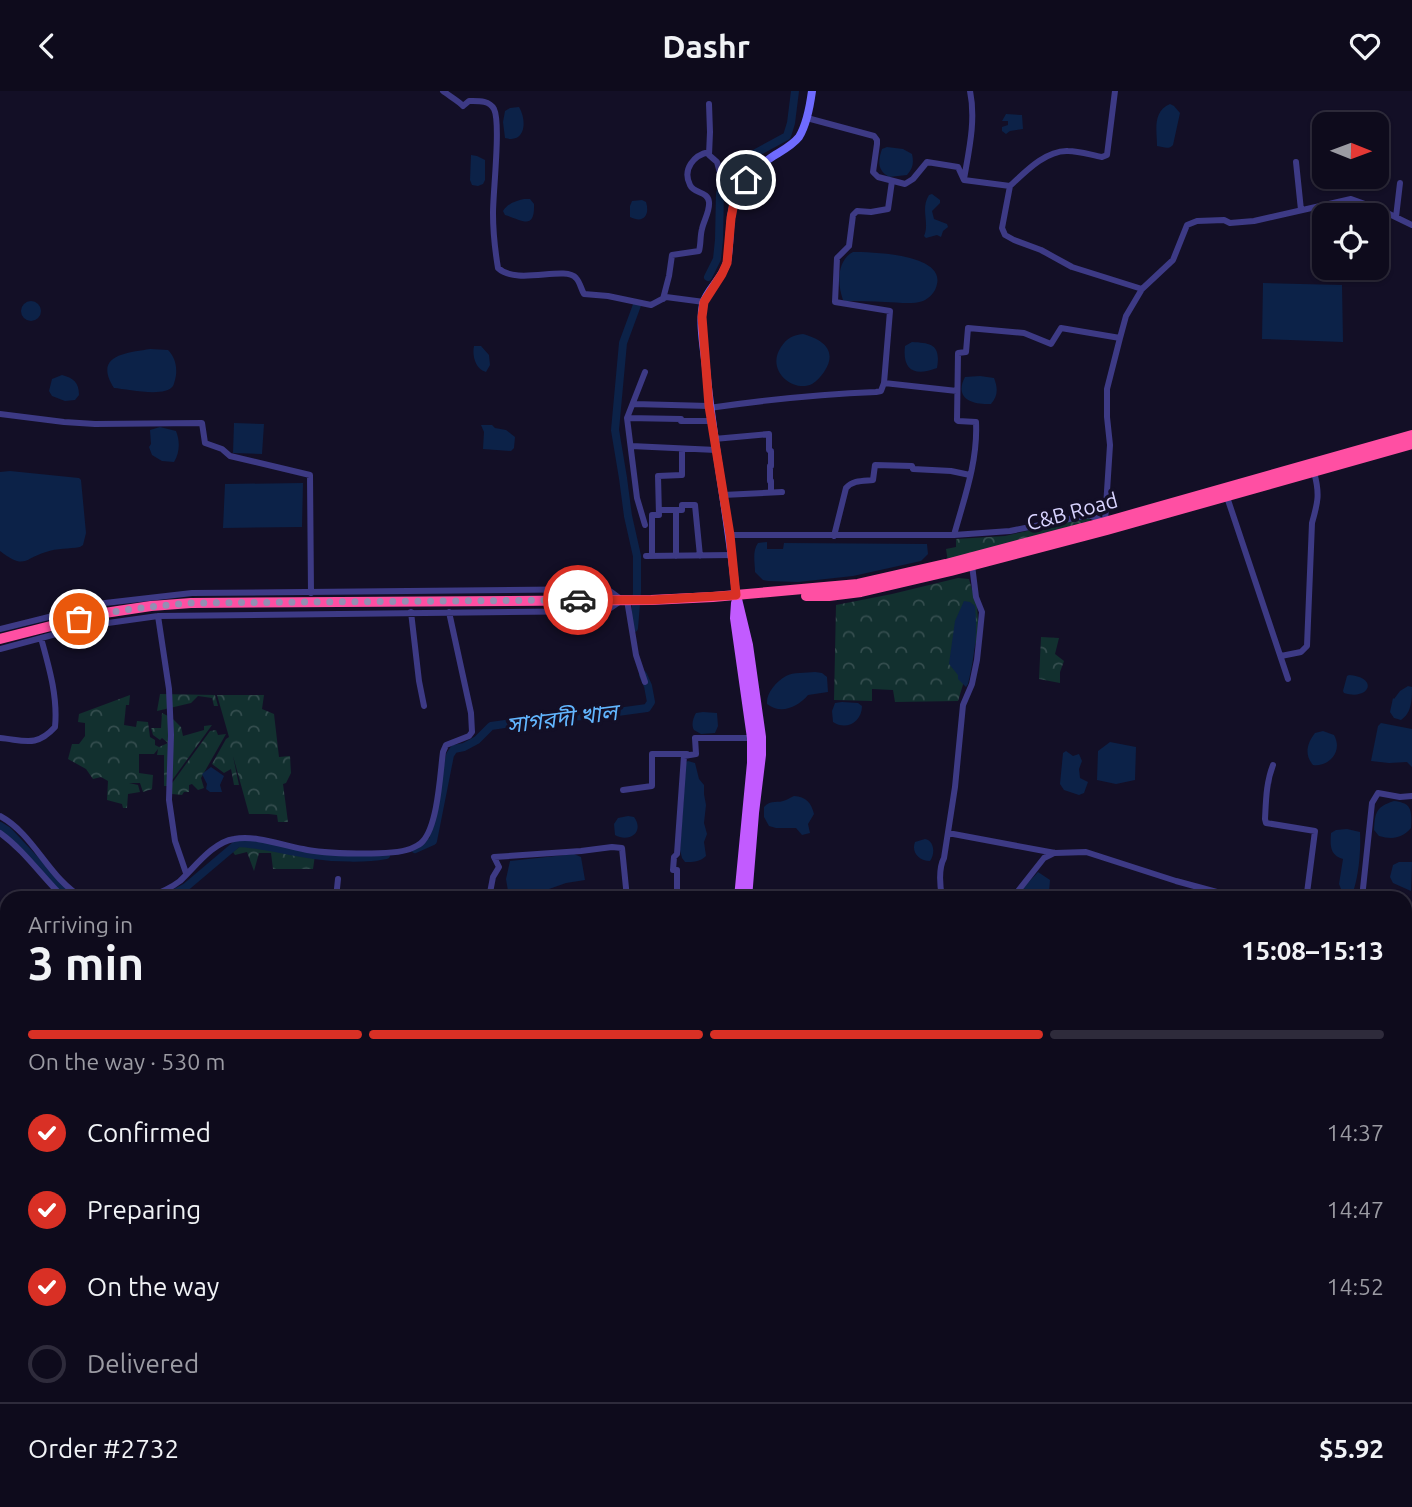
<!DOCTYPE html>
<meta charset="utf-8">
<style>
:root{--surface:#0e0b1c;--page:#1c1929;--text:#f1f3f6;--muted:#9b9ba3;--line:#2e2b3b;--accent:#d93025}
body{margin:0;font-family:Ubuntu,"Noto Sans Bengali",sans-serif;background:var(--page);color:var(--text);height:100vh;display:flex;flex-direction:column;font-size:26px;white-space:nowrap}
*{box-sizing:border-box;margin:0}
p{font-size:23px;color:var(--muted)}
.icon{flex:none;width:38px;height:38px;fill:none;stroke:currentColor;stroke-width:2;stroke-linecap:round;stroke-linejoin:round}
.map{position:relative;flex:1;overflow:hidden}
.drawer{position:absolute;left:0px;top:800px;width:1412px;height:618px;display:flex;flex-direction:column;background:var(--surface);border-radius:21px 21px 0 0;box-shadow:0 2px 5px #0004,0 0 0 2px var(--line)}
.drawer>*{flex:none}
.needle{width:46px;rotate:91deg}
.buttons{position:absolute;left:1312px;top:21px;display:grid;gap:14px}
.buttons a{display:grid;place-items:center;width:77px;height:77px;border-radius:14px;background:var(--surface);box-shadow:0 2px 5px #0004,0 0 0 2px var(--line);font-size:35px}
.pin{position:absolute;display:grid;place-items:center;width:60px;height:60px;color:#fff;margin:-30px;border:4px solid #fff;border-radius:50%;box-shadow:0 2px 7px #0007}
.courier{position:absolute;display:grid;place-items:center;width:70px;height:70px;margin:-35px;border:5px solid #d93025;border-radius:50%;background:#fff;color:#222;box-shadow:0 2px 9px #0007}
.summary em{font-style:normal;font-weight:700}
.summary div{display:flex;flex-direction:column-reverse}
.summary{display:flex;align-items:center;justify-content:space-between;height:119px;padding:0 28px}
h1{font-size:46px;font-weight:700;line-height:52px}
.bar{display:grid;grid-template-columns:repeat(4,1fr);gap:10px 7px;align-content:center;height:84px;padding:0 28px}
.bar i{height:9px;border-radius:5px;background:var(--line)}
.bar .selected{background:var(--accent)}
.bar p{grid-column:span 4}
.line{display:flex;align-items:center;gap:18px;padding:0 28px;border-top:2px solid var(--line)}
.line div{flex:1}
ol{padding:0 28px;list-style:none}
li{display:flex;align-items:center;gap:21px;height:77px}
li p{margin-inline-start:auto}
li .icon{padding:7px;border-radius:50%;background:var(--accent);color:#fff;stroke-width:4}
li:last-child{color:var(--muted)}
li i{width:38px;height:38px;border:4px solid var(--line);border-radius:50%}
header{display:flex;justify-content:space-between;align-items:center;height:91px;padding:0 28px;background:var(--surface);font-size:32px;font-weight:700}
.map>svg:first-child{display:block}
.forest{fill:url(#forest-crowns)}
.water{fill:#0c2248}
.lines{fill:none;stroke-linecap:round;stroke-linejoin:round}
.canal{stroke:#0c2248;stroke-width:8}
.street{stroke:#3d3a85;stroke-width:6}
.secondary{stroke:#6f6bff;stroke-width:8}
.primary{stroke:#c25bff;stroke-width:10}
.highway{stroke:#ff4fa3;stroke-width:10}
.done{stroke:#948fb3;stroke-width:7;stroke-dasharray:0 12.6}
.route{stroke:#d93025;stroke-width:9}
.labels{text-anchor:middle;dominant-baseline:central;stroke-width:7;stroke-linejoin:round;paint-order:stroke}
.street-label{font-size:21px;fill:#d9d4ff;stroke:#130f26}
.water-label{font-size:23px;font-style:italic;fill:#62b6ff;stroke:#130f26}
</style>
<header><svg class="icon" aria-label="back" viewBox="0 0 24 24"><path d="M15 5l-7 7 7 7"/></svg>Dashr<svg class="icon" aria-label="heart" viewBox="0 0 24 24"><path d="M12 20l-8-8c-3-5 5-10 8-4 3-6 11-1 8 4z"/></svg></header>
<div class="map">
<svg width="1412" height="1416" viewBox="0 0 1412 1416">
<defs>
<pattern id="forest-crowns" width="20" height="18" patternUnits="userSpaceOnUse" patternTransform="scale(1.75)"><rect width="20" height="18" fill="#12302f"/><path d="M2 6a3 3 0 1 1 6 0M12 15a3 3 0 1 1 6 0" fill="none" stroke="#344d4e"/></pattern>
</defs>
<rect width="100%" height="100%" fill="#130f26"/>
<!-- forest -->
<path class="forest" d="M1089 426 1092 435 948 471 946 458 956 456V448L1005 445Z
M958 487 969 488 977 515 979 541 958 610 895 611 893 599 872 598V610L834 609 836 514 892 503Z
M1041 546 1059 547 1055 563 1064 570 1060 581V592L1039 588Z
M160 603 215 604 218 615H214L212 607 198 605 191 612 157 620Z
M130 604 129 614H126L124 634 136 636 137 630 148 631 150 646 155 649V654L159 656 168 652 162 647 160 649 153 644 151 637H161L162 622 172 627 181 636 183 645 204 639V635L212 634 168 695H164V664H157L158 658 154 663H139V682L153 684 152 698 143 701 140 692H129L138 694 140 701 128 703 127 717H123L122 713 107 709 108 690 101 686 93 688 86 678 68 668 72 653H79L85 645V632L78 631 79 623Z
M217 604H264L262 618 274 623 279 666 290 665 291 682 286 692 283 693 288 731H278L277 724 269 723H249L233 665 239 694H234L231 678 224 682 212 673 226 648 229 646Z
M216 639 218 644 226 643 201 687 204 697 198 699 192 693 189 694V701H184L182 704 172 703 170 695 210 640Z
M243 753H260L315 764 313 778H273L271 762H259L254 780 247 761 235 764 233 761Z
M197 1411H270V1416H196Z"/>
<!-- water -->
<path class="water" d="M1170 13 1174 15 1180 22 1173 54C1169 59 1163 56 1157 55 1157 39 1152 21 1170 13Z
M519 16C527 29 526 53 505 47L503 31 505 20 510 17Z
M1006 23 1022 24 1023 38 1010 40 1006 43 1002 40V36L1008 34V30H1002Z
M887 56 903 58 912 63C914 72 913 77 907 84L889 86C877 79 878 70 882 58Z
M471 64 477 65 485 69V89L483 93 478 95 472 94 470 89Z
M932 103 940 109V112L932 120 934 128 947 133 948 136 943 140 941 146 937 144 926 147 924 145C930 132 920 118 929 104Z
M524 108H530L534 113C535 140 522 129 505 124L503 120C508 112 516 110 524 108Z
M642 109 646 111C650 124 644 133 630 126V115L632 110Z
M853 161C872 161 944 163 937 193 936 200 930 207 923 210 911 214 897 211 885 211 872 210 859 210 846 210L843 209C837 193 837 169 853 161Z
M1263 192 1342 194 1343 251 1262 248Z
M21 220a10 10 0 1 1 20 0a10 10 0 1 1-20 0Z
M803 243C824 249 838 260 824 281 821 285 817 290 812 293 794 302 765 280 781 256 787 247 793 244 803 243Z
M912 251C932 252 941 254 937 277 916 285 902 281 905 255Z
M474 255H481L489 264 490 274 486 281C475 278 472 264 474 255Z
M150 258 168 259C175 266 177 275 176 284 176 285 174 294 173 295 165 307 127 298 114 297 93 264 126 262 150 258Z
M62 284C73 287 79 291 79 304L75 309 65 310 52 305 49 300 52 288Z
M980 285 994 287C998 297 998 305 991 313 971 314 954 307 965 286Z
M234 332 264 333 262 363 233 362Z
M481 334H492L495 337 506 339 515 346 514 357 511 360 483 358 484 341Z
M160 336 176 340C180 350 180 361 174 371L162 370 152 364 149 356 151 353 150 339Z
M10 380 79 387 81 389 86 442 83 454 80 456C69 458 57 457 46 461 23 468 25 479 0 460V381Z
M303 392 302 436 223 437 225 393Z
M767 451V458H783L784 452 927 453 928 463 921 470 853 485 798 491 768 490 763 489 755 481C755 472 752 460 758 452Z
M964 510 970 511 975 515C978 541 974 568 968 593L966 596 958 588V584L949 573 955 530Z
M815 581 822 582 827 586 828 601 808 604C798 616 781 624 767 613 766 602 776 591 786 585 793 581 806 582 815 581Z
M1349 584C1379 586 1370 610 1344 602L1343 600 1347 585Z
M1408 595 1412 596C1412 608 1412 622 1401 629L1394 627 1390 621 1393 607 1394 608 1400 600Z
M842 611 858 612 862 615C862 631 846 640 833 631L832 620 835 612Z
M703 621 717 622 718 635 715 642 701 643 694 639C691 634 693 627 696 622Z
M1381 632 1412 638V676L1407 671 1389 672 1371 670 1378 635Z
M1323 640 1334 644C1343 660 1330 676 1313 674 1304 664 1307 652 1315 642Z
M1110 651 1136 656 1135 689 1116 693 1097 689 1098 660Z
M1066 660 1073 665 1079 663 1082 670 1079 678 1080 687 1088 691 1084 702 1079 704 1064 699 1060 693 1063 662Z
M688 670 695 672 699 688 704 694V703L706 714 704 732 707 743 704 751 706 765C700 771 693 771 685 771L682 767 680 759 686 671Z
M211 676 224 685 220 694 222 701H210L206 698 207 693 202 683Z
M794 705C806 706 811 711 814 723L808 733 810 742 802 744 796 737H776L769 735 764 726V716C771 708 778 713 786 709 789 708 791 706 794 705Z
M1394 710C1412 712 1412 719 1411 737 1402 747 1393 749 1379 745L1374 739C1375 721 1376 716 1394 710Z
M628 725 634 726C645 741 629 752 615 744L614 733 618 727Z
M1347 738 1360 741C1361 758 1359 782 1354 798L1347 800 1341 798 1339 793 1343 768C1330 764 1330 755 1331 742L1336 739Z
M925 748C935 750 935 764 930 770 919 770 911 761 915 751Z
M574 763 581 766 585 789 566 792 549 798 508 800 506 788 510 770Z
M1399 771H1412L1411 800 1393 792 1390 786 1393 774Z
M1038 781 1050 789 1049 801 1043 807 1034 806 1023 797Z
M363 1411H428L429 1416H363Z"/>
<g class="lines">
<!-- canal -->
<path class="canal" d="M727 82 741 70 787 45 791 32 795 0
M708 186 717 168 719 149 720 102 725 87
M634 537 637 501V465L628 425 623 387 615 339 623 252 637 214
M0 735 8 740 71 807
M415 758 433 750 450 664 454 658 464 656 477 649 491 635 554 626 588 625 647 617 651 611 648 595 643 584
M166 807 186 796 238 752C264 753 288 761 314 764 335 767 365 768 386 764"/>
<!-- street -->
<path class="street" d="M443 0C448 4 460 11 463 15L469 10C478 10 489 9 494 18 501 32 493 101 493 122 493 140 495 159 498 177 517 195 565 174 576 187 580 191 581 198 584 203L608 205 651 214 666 206 704 211
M709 13 710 41 709 64 717 71 720 82 746 89
M807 27 874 45 877 49V53L873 81 878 86 905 93 913 88 927 71 958 76 964 89 1010 95C1025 81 1046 59 1068 60 1079 60 1091 64 1102 66L1107 64 1115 0
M1296 71 1301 119
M964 88C969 59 976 29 970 0
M1010 95 1002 137 1005 144 1014 149 1041 159 1072 176 1142 198
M1396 126 1400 92
M663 208 669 185 672 164 699 160C701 153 700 145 702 138 704 129 710 120 709 111 708 100 694 103 690 94 682 78 694 64 709 61
M884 292 890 220 835 211 837 167 849 155 853 124 857 120 871 121 888 118 892 90
M634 313 709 315
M709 317C765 309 820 303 876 301L881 300 884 292 957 300
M0 323 64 331 95 333 202 332 205 352 222 358 230 365 310 384 311 502
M627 327 681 328V330H711
M714 348 769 343V359L771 360V375H770V390H771V401
M631 355 716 359
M723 404 782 401
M1227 406 1288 588
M659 419H682V414H695L700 465
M645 434 637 407 627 327 645 281
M730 444H954L1010 440 1089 424 1105 431 1110 354 1107 326V298L1120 247 1126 225 1142 198 1173 169 1187 134 1197 130 1224 129 1230 132 1254 130 1351 108 1379 118 1412 134
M954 444C964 408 978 370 976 331L958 330 957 329 958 262 966 261 968 237 1024 242 1051 253 1061 237 1120 247
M834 445 846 397C853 389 863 390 873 389L875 374 912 375 913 378 951 380 970 384
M646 465 732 464
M652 465V424H659L658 385 682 384V358
M676 465V419
M627 509 636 564 645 591
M411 521 419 590 424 615
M158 525 169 598 171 644 169 709 175 750 186 782
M0 538 105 512 192 502 607 498 622 509 606 520 158 525 108 532 71 539 0 558
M1281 565 1301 561 1307 555 1312 432C1318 411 1320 403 1314 381
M0 647C24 649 36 657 55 636 58 606 49 576 41 547
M1273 674C1266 692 1266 710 1265 728L1266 732 1315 740 1307 802 1304 807
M623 699 652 695V663H687
M0 725C35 744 48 787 83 807
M0 742C25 760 42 786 64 807
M948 742 1055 762 1086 761 1176 790 1239 807
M146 807C157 803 171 797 180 790 195 776 213 751 234 748 256 744 281 754 303 758 323 763 391 765 410 758 413 757 421 753 423 750 438 733 440 683 443 661L446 654 469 645 472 641 471 622 449 521
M336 807 338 788
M489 807 493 786 499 776 494 766 581 760 612 756 622 757 627 807
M677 807V779H673L674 766 677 763 684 665 696 663 695 647H752
M942 807C940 795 938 778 944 767L955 696 963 614 972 593 977 569 980 541 982 521 976 506 972 474
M1015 807 1018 800 1044 767 1054 762
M1362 807 1372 712 1378 702 1400 706 1412 705
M1405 930 1412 931
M0 1028 7 1032
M1405 1154 1412 1153
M0 1264 7 1261
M1405 1294 1412 1295
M0 1386H7
M23 1410V1416
M73 1410 75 1416
M146 1410 147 1416
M358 1410V1416
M433 1410 434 1416
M533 1410 537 1415
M990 1410 1027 1414 1047 1412 1050 1410
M281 1416V1410
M474 1416V1410
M1282 1416 1284 1410
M1385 1416V1410"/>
<!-- secondary -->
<path class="secondary" d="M736 504C729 428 713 353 706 277 704 257 699 232 703 213 707 198 723 187 727 171 731 150 728 128 735 108 741 91 754 78 769 68 779 61 791 56 799 46 807 33 810 15 812 0
M1411 1416 1412 1415"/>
<!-- primary -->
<path class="primary" d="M736 504 748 554 761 646V664L754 722 747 807
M736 512 735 527 752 647V672L739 807
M758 1410 759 1416
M769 1410 770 1416"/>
<!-- highway -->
<path class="highway" d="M806 505H829L861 501 951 480 1107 439 1412 353
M0 548 98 523 151 515 191 512 651 509 713 506 858 493 946 473 1105 431 1412 344"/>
</g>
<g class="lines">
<!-- done -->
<path class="done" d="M79 528C116 519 153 515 191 512L578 509"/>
<!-- route -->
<path class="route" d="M578 509H651L736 504 730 444 709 315 702 226 704 211 722 183 727 172 731 127 735 107 746 89"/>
</g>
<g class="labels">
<!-- street labels -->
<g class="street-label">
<text transform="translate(1072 420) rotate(-15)">C&amp;B Road</text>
</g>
<!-- water labels -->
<g class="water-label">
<text transform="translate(562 627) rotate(-7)">সাগরদী খাল</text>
</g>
</g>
</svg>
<div class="buttons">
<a><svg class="needle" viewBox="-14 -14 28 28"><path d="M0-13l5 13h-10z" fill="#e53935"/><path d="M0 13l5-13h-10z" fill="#9b9ba3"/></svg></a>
<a><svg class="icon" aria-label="locate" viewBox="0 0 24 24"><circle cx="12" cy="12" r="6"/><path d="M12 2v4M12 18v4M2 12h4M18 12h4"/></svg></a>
</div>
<div class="pin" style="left:79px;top:528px;background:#ea580c"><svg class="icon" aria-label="bag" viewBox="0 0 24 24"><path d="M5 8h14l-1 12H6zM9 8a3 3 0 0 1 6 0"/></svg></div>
<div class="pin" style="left:746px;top:89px;background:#1f2937"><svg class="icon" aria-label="home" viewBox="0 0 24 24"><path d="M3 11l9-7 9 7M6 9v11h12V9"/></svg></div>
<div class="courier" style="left:578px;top:509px"><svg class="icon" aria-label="car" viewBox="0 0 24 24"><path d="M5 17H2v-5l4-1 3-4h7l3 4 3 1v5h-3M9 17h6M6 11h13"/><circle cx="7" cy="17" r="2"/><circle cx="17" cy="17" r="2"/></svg></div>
<section class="drawer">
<div class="summary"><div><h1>3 min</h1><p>Arriving in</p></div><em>15:08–15:13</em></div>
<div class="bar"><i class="selected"></i><i class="selected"></i><i class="selected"></i><i></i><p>On the way · 530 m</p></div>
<ol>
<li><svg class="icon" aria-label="check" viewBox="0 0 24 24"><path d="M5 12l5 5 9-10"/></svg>Confirmed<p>14:37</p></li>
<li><svg class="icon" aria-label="check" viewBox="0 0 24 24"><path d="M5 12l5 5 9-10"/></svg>Preparing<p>14:47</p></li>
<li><svg class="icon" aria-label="check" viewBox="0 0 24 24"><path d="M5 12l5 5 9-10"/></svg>On the way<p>14:52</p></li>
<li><i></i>Delivered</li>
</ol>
<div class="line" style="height:91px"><div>Order #2732</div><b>$5.92</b></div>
</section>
</div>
